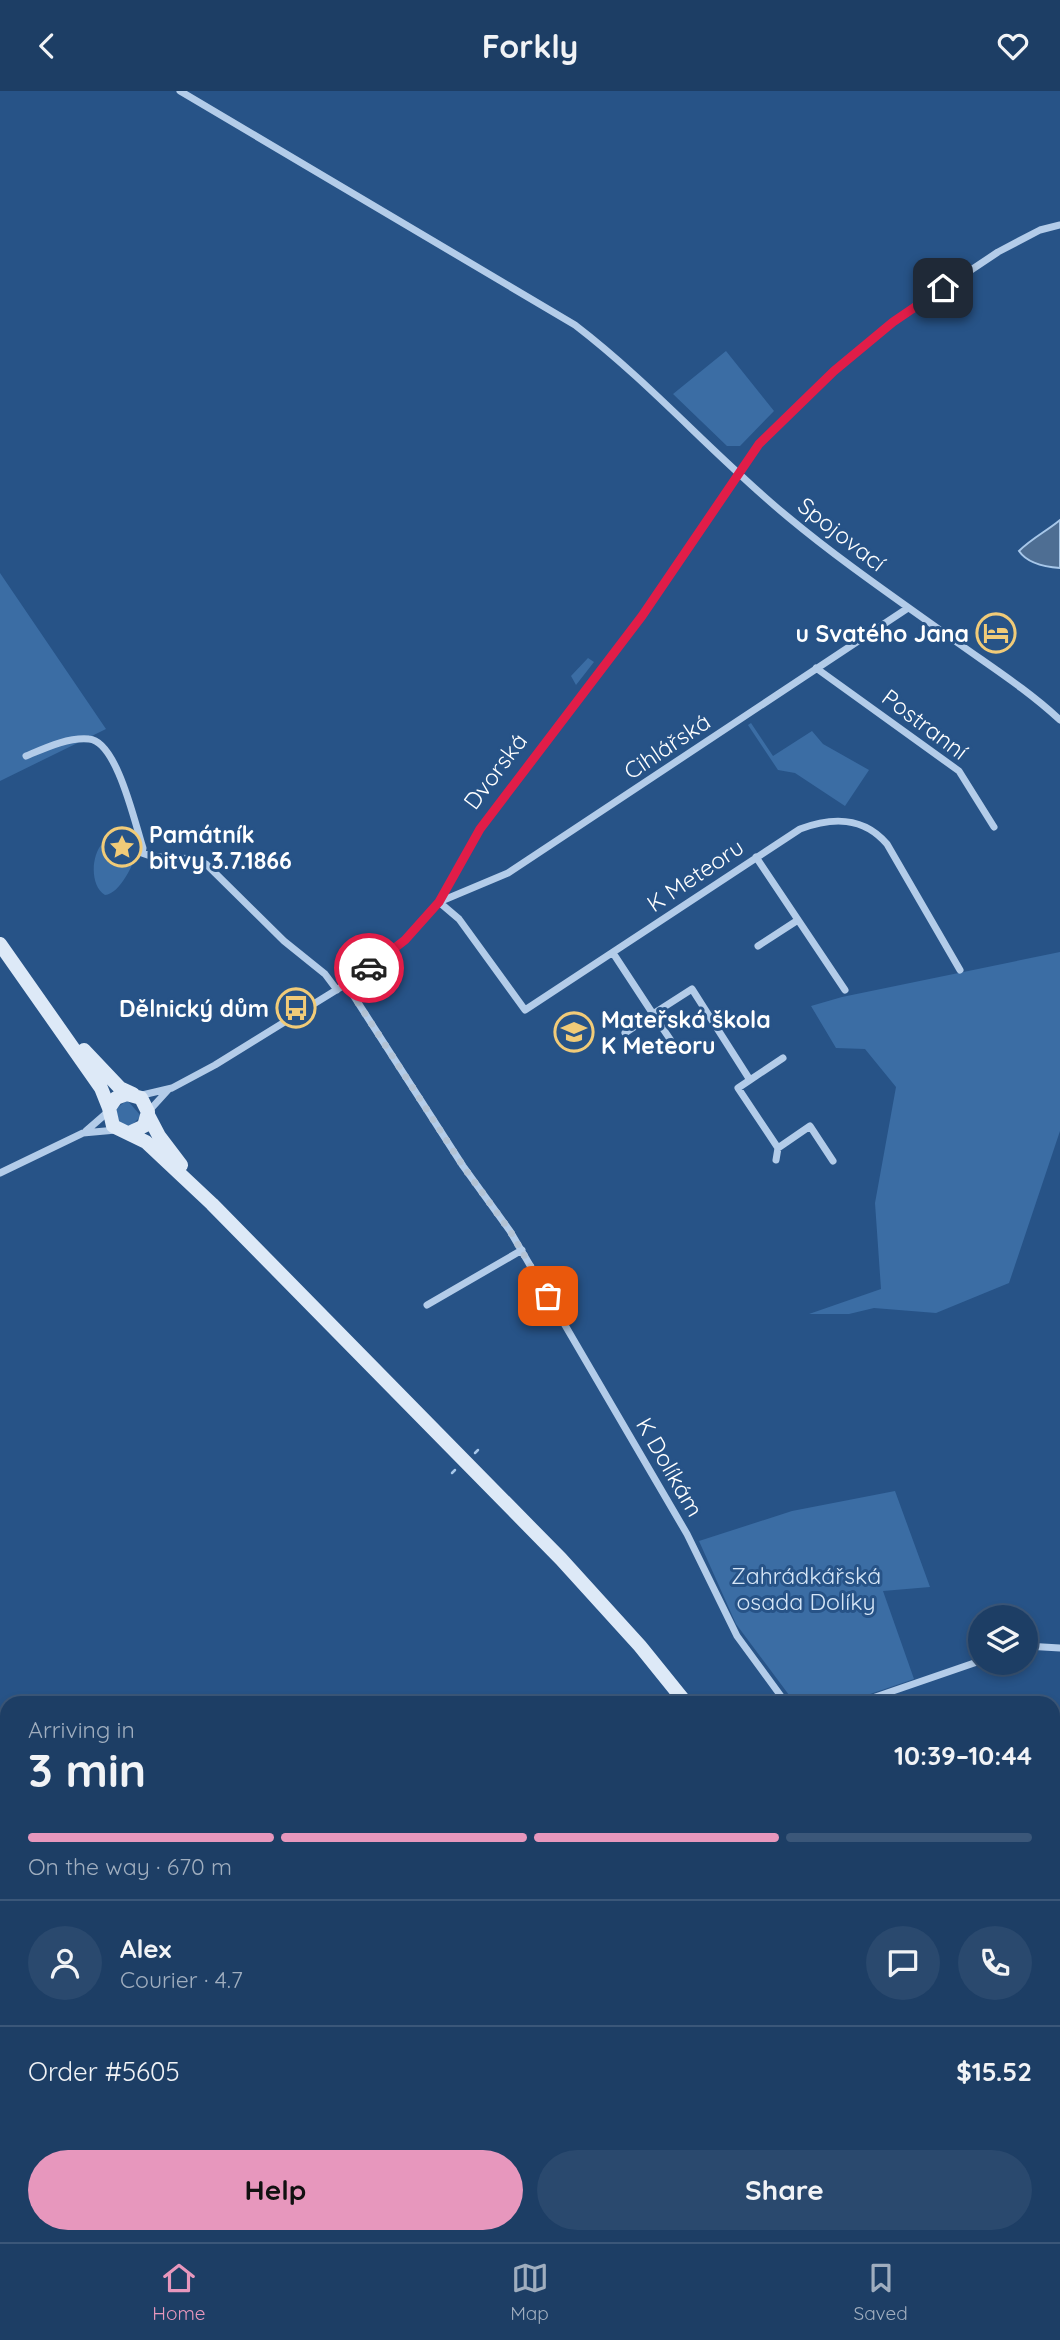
<!DOCTYPE html>
<meta charset="utf-8">
<style>
:root{--surface:#1d3e65;--page:#2a496e;--text:#f1f3f6;--muted:#a0aebf;--line:#3b5779;--accent:#e797bd}
body{margin:0;font-family:Quicksand,sans-serif;background:var(--page);color:var(--text);height:100vh;display:flex;flex-direction:column;font-size:26px;white-space:nowrap}
*{box-sizing:border-box;margin:0}
p{font-size:23px;color:var(--muted)}
.icon{flex:none;width:38px;height:38px;fill:none;stroke:currentColor;stroke-width:2;stroke-linecap:round;stroke-linejoin:round}
.map{position:relative;flex:1;overflow:hidden}
.details{position:absolute;left:0px;top:1605px;width:1060px;height:548px;display:flex;flex-direction:column;background:var(--surface);border-radius:21px 21px 0 0;box-shadow:0 4px 10px #0003,0 0 0 2px var(--line)}
.details>*{flex:none}
.controls{position:absolute;left:968px;top:1514px;display:grid;gap:14px}
.controls a{display:grid;place-items:center;width:70px;height:70px;border-radius:50%;background:var(--surface);box-shadow:0 4px 10px #0003,0 0 0 2px var(--line);font-size:35px}
.pin{position:absolute;display:grid;place-items:center;width:60px;height:60px;color:#fff;margin:-30px;border-radius:14px;box-shadow:0 4px 10px #0006}
.courier{position:absolute;display:grid;place-items:center;width:70px;height:70px;margin:-35px;border:5px solid #e11d48;border-radius:50%;background:#fff;color:#222;box-shadow:0 2px 9px #0007}
.head em{font-style:normal;font-weight:700}
.head div{display:flex;flex-direction:column-reverse}
.head{display:flex;align-items:center;justify-content:space-between;height:119px;padding:0 28px}
h1{font-size:46px;font-weight:700;line-height:52px}
.bar{display:grid;grid-template-columns:repeat(4,1fr);gap:10px 7px;align-content:center;height:84px;padding:0 28px}
.bar i{height:9px;border-radius:5px;background:var(--line)}
.bar .active{background:var(--accent)}
.bar p{grid-column:span 4}
.line{display:flex;align-items:center;gap:18px;padding:0 28px;border-top:2px solid var(--line)}
.line div{flex:1}
.round{display:grid;place-items:center;flex:none;width:74px;height:74px;border-radius:37px;background:var(--page)}
.action{display:flex;gap:14px;margin-top:auto;padding:14px 28px}
.action a{flex:1;height:80px;border-radius:42px;background:var(--accent);color:#111;font-size:28px;font-weight:700;line-height:80px;text-align:center}
.action a+a{background:var(--page);color:var(--text)}
header{display:flex;justify-content:space-between;align-items:center;height:91px;padding:0 28px;background:var(--surface);font-size:32px;font-weight:700}
.dock{display:flex;justify-content:space-around;align-items:center;height:98px;border-top:2px solid var(--line);background:var(--surface);font-size:19px;color:var(--muted)}
.dock a{display:grid;justify-items:center;gap:4px}
.dock .active{color:var(--accent)}
.map>svg:first-child{display:block}
.green{fill:#3b6da4}
.water{fill:#4e6e93;stroke:#a7c7e9;stroke-width:2}
.lines{fill:none;stroke-linecap:round;stroke-linejoin:round}
.stream{stroke:#a7c7e9;stroke-width:2.5}
.street{stroke:#b3cce9;stroke-width:7}
.secondary{stroke:#dde9f7;stroke-width:14}
.done{stroke:#b3c3d5;stroke-width:7;stroke-dasharray:0 12.6}
.route{stroke:#e11d48;stroke-width:9}
.labels{text-anchor:middle;dominant-baseline:central;stroke-width:6;stroke-linejoin:round;paint-order:stroke}
.street-label{font-size:23px;fill:#fff;stroke:#275387}
.poi-label{font-size:23px;font-weight:bold;fill:#fff;stroke:#275387;text-anchor:end}
.park-label{font-size:23px;fill:#d6e6f7;stroke:#275387}
</style>
<header><svg class="icon" aria-label="back" viewBox="0 0 24 24"><path d="M15 5l-7 7 7 7"/></svg>Forkly<svg class="icon" aria-label="heart" viewBox="0 0 24 24"><path d="M12 20l-8-8c-3-5 5-10 8-4 3-6 11-1 8 4z"/></svg></header>
<div class="map">
<svg width="1060" height="2151" viewBox="0 0 1060 2151">
<rect width="100%" height="100%" fill="#275387"/>
<!-- green -->
<path class="green" d="M726 260 774 320 740 355H727L673 303Z
M0 482 106 638 0 690Z
M588 567 594 571 576 594 571 585Z
M751 632 773 665 812 640 823 653 869 679 845 715 795 682 778 679 748 634Z
M127 738 135 742C136 747 139 753 138 759 134 772 120 803 105 804 90 795 91 765 102 753 109 746 119 742 127 738Z
M1060 861V1040L1009 1192 936 1222 874 1217 849 1223H809L881 1198 875 1112 896 996 865 958 836 957 811 915 842 906Z
M127 1009 141 1025 130 1036 119 1032 116 1018Z
M895 1400 930 1496 883 1500 914 1588 844 1612H795L736 1533 699 1450 792 1420Z"/>
<!-- water -->
<path class="water" d="M1060 429V477C1046 476 1027 472 1019 460 1032 447 1047 440 1060 429Z"/>
<g class="lines">
<!-- stream -->
<path class="stream" d="M475 1362 478 1359
M452 1382 455 1379"/>
<!-- street -->
<path class="street" d="M180 0 575 234C652 293 714 365 788 426 842 471 901 511 958 552 993 577 1029 600 1060 629
M816 577 959 680 994 736
M26 665C45 657 68 646 89 648 117 650 135 733 143 757L142 762C162 771 186 762 206 773L284 850 325 883 337 899
M756 766 845 899
M439 811 459 828 525 919 800 738C832 726 863 725 887 753L960 879
M439 811 508 782 908 517
M758 855 798 829
M613 862 653 923 692 898 750 989 783 967
M346 893 463 1075 510 1140 687 1443 737 1545 786 1612
M625 942 653 923 674 954
M750 989 738 997 778 1057 810 1035 833 1070
M138 1005 172 997 215 974 346 893 405 849 439 811 480 738 642 525 759 353 834 280 893 231 998 161 1040 139 1060 134
M148 1021 168 999
M86 1040 109 1020
M776 1069 778 1057
M0 1082 83 1042 116 1039
M427 1214 522 1159
M1026 1555 1060 1557
M858 1612 980 1570
M0 1641 7 1642"/>
<!-- secondary -->
<path class="secondary" d="M0 853 101 997 109 1017
M84 959 120 997 133 1003
M148 1024 159 1045 181 1074
M129 1042 144 1035 148 1021 141 1007 127 1003 116 1007 109 1017 113 1035 146 1051 212 1113 561 1468 640 1555 686 1612
M1000 2146 1003 2151
M1016 2146 1019 2151"/>
</g>
<g class="lines">
<!-- done -->
<path class="done" d="M369 877 346 893 463 1075 510 1140 548 1205"/>
<!-- route -->
<path class="route" d="M369 877 405 849 439 811 480 738 642 525 759 353 834 280 893 231 943 197"/>
</g>
<!-- icons -->
<defs>
<g id="hotel-ring" transform="scale(2.0125)"><circle r="9.5" fill="#275387" stroke="#f1cb78" stroke-width="1.5"/><path d="M-6-4.5h1.5V1H6V5H4.5V3h-9V5H-6ZM-4 0a1.8 1.8 0 1 1 3.6 0ZM.5 0V-2.5h3Q6-2.5 6 0Z" fill="#f1cb78"/></g>
<g id="sight-ring" transform="scale(2.0125)"><circle r="9.5" fill="#275387" stroke="#f1cb78" stroke-width="1.5"/><path d="M0-6L1.8-2.2L6-1.7L2.9 1.2L3.7 5.4L0 3.3L-3.7 5.4L-2.9 1.2L-6-1.7L-1.8-2.2Z" fill="#f1cb78"/></g>
<g id="bus-ring" transform="scale(2.0125)"><circle r="9.5" fill="#275387" stroke="#f1cb78" stroke-width="1.5"/><path d="M-5-6H5V4H4V6H2V4H-2V6H-4V4H-5ZM-3.5-4V0h7V-4ZM-3.5 1.2v1.5H-2V1.2ZM2 1.2v1.5H3.5V1.2Z" fill="#f1cb78"/></g>
<g id="school-ring" transform="scale(2.0125)"><circle r="9.5" fill="#275387" stroke="#f1cb78" stroke-width="1.5"/><path d="M0-5L7-2L0 1L-7-2ZM-4 1L0 2.5L4 1V4Q0 6-4 4Z" fill="#f1cb78"/></g>
</defs>
<g fill-rule="evenodd">
<use href="#hotel-ring" x="996" y="542"/>
<use href="#sight-ring" x="122" y="756"/>
<use href="#bus-ring" x="296" y="917"/>
<use href="#school-ring" x="574" y="941"/>
</g>
<g class="labels">
<!-- street labels -->
<g class="street-label">
<text transform="translate(842 443) rotate(38)">Spojovací</text>
<text transform="translate(925 633) rotate(37)">Postranní</text>
<text transform="translate(667 655) rotate(-34)">Cihlářská</text>
<text transform="translate(495 680) rotate(-53)">Dvorská</text>
<text transform="translate(695 784) rotate(-34)">K Meteoru</text>
<text transform="translate(670 1376) rotate(60)">K Dolíkám</text>
</g>
<!-- poi labels -->
<g class="poi-label">
<text x="969" y="542">u Svatého Jana</text>
<text x="149" y="743" text-anchor="start">Památník<tspan x="149" dy="26">bitvy 3.7.1866</tspan></text>
<text x="269" y="917">Dělnický dům</text>
<text x="601" y="928" text-anchor="start">Mateřská škola<tspan x="601" dy="26">K Meteoru</tspan></text>
</g>
<!-- park labels -->
<g class="park-label">
<text x="806" y="1484">Zahrádkářská<tspan x="806" dy="26">osada Dolíky</tspan></text>
</g>
</g>
</svg>
<div class="controls">
<a><svg class="icon" aria-label="layers" viewBox="0 0 24 24"><path d="M12 4l9 5-9 5-9-5zM3 14l9 5 9-5"/></svg></a>
</div>
<div class="pin" style="left:548px;top:1205px;background:#ea580c"><svg class="icon" aria-label="bag" viewBox="0 0 24 24"><path d="M5 8h14l-1 12H6zM9 8a3 3 0 0 1 6 0"/></svg></div>
<div class="pin" style="left:943px;top:197px;background:#1f2937"><svg class="icon" aria-label="home" viewBox="0 0 24 24"><path d="M3 11l9-7 9 7M6 9v11h12V9"/></svg></div>
<div class="courier" style="left:369px;top:877px"><svg class="icon" aria-label="car" viewBox="0 0 24 24"><path d="M5 17H2v-5l4-1 3-4h7l3 4 3 1v5h-3M9 17h6M6 11h13"/><circle cx="7" cy="17" r="2"/><circle cx="17" cy="17" r="2"/></svg></div>
<section class="details">
<div class="head"><div><h1>3 min</h1><p>Arriving in</p></div><em>10:39–10:44</em></div>
<div class="bar"><i class="active"></i><i class="active"></i><i class="active"></i><i></i><p>On the way · 670 m</p></div>
<div class="line" style="height:126px"><a class="round"><svg class="icon" aria-label="person" viewBox="0 0 24 24"><circle cx="12" cy="8" r="4"/><path d="M4 21q1-7 8-7t8 7"/></svg></a><div><b>Alex</b><p>Courier · 4.7</p></div><a class="round"><svg class="icon" aria-label="chat" viewBox="0 0 24 24"><path d="M4 5h16v11H9l-5 4z"/></svg></a><a class="round"><svg class="icon" aria-label="phone" viewBox="0 0 24 24"><path d="M5 4h4l2 5-3 2q2 4 5 5l2-3 5 2v4C11 20 4 13 5 4z"/></svg></a></div>
<div class="line" style="height:91px"><div>Order #5605</div><b>$15.52</b></div>
<div class="action"><a>Help</a><a>Share</a></div>
</section>
</div>
<nav class="dock">
<a class="active"><svg class="icon" aria-label="home" viewBox="0 0 24 24"><path d="M3 11l9-7 9 7M6 9v11h12V9"/></svg>Home</a>
<a><svg class="icon" aria-label="map" viewBox="0 0 24 24"><path d="M3 6l6-2 6 2 6-2v14l-6 2-6-2-6 2zM9 4v14M15 6v14"/></svg>Map</a>
<a><svg class="icon" aria-label="saved" viewBox="0 0 24 24"><path d="M7 4h10v16l-5-4-5 4z"/></svg>Saved</a>
</nav>
